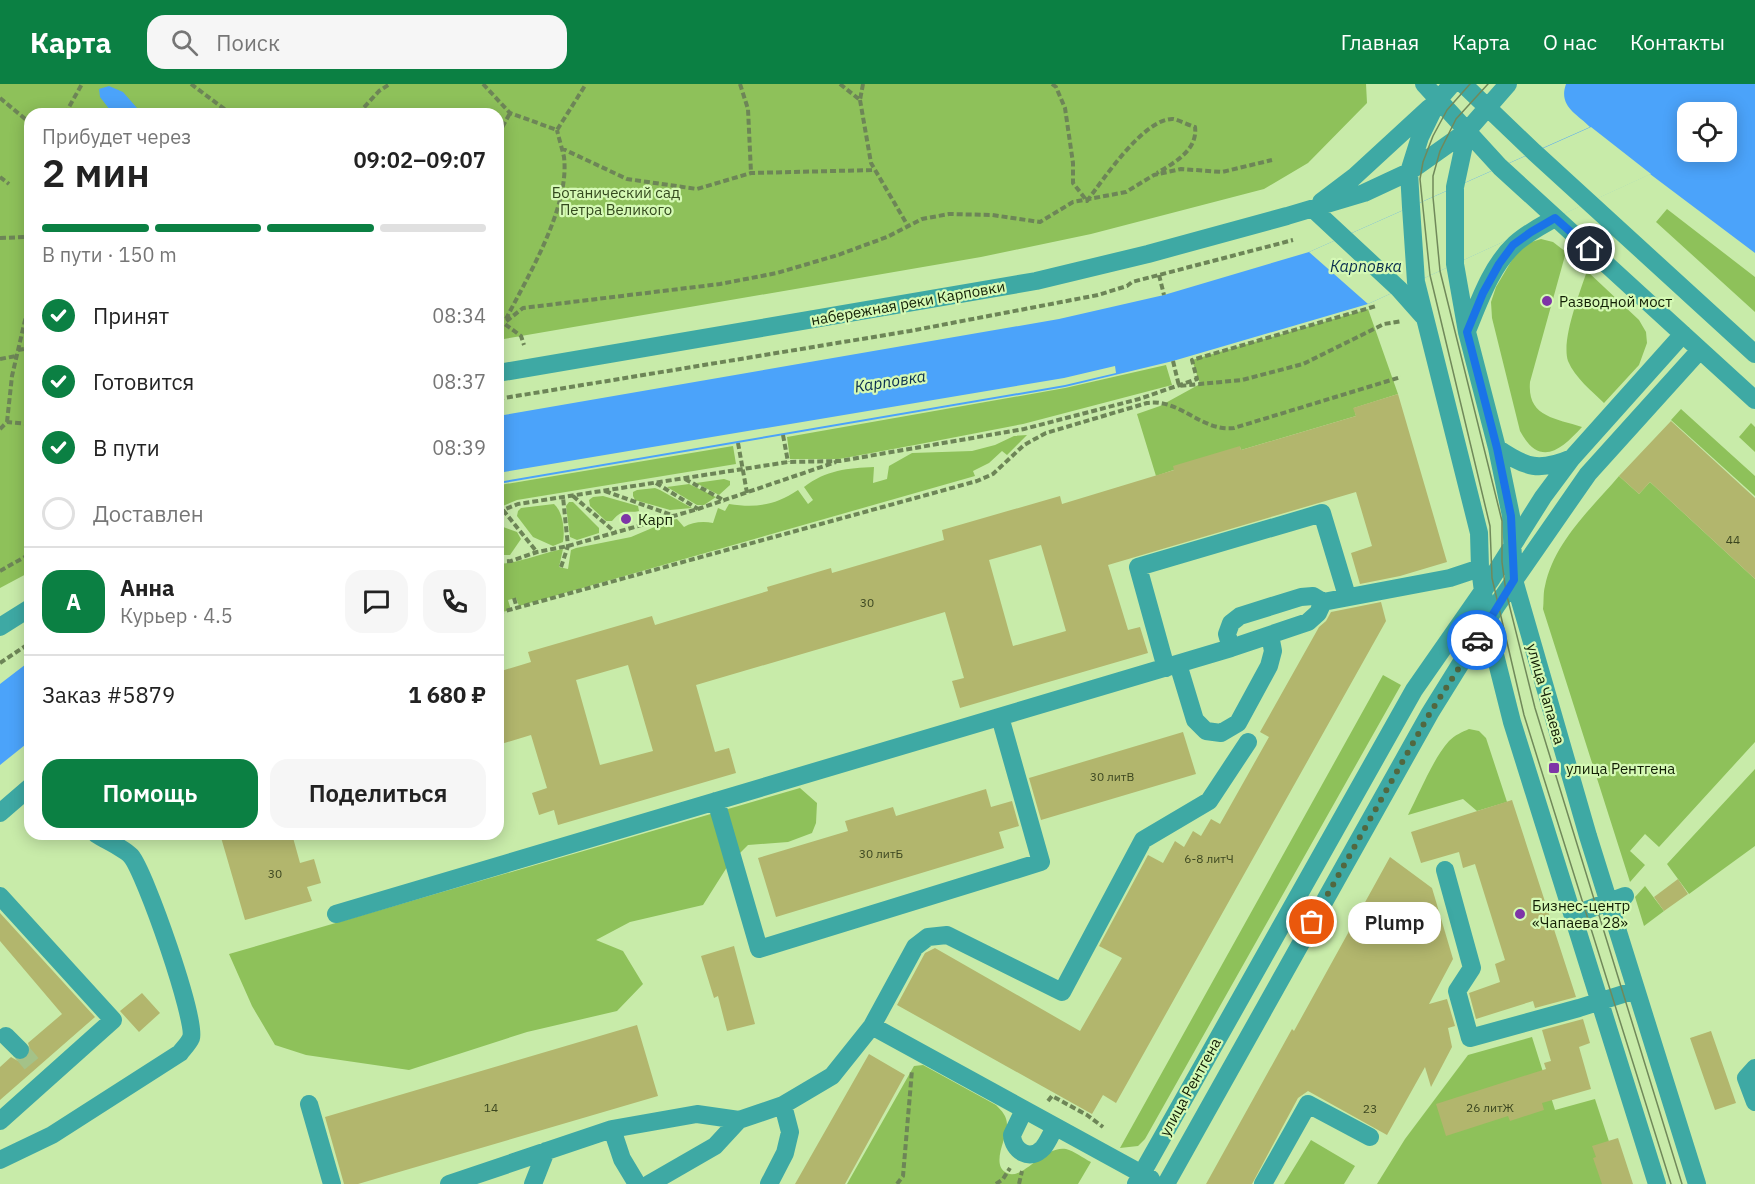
<!DOCTYPE html>
<html lang="ru">
<meta charset="utf-8">
<style>
:root{--surface:#fff;--page:#f6f6f6;--text:#222;--muted:#767676;--line:#e0e0e0;--accent:#0b8043}
body{margin:0;font-family:"IBM Plex Sans",sans-serif;background:var(--page);color:var(--text);height:100vh;display:flex;flex-direction:column;font-size:22px;white-space:nowrap}
*{box-sizing:border-box;margin:0}
p{font-size:20px;color:var(--muted)}
.icon{flex:none;width:33px;height:33px;fill:none;stroke:currentColor;stroke-width:2;stroke-linecap:round;stroke-linejoin:round}
.map{position:relative;flex:1;overflow:hidden}
.drawer{position:absolute;left:24px;top:24px;width:480px;height:732px;display:flex;flex-direction:column;background:var(--surface);border-radius:18px;box-shadow:0 3px 15px #0003}
.drawer>*{flex:none}
.buttons{position:absolute;left:1677px;top:18px;display:grid;gap:12px}
.buttons a{display:grid;place-items:center;width:60px;height:60px;border-radius:12px;background:var(--surface);box-shadow:0 3px 15px #0003;font-size:30px}
.pin{position:absolute;display:grid;place-items:center;width:51px;height:51px;color:#fff;margin:-26px;border:3px solid #fff;border-radius:50%;box-shadow:0 2px 6px #0007}
.courier{position:absolute;display:grid;place-items:center;width:60px;height:60px;margin:-30px;border:4px solid #1a73e8;border-radius:50%;background:#fff;color:#222;box-shadow:0 2px 8px #0007}
.bubble{position:absolute;height:42px;border-radius:18px;background:var(--surface);box-shadow:0 3px 15px #0003;font-size:20px;font-weight:600;line-height:42px;text-align:center}
.summary em{font-style:normal;font-weight:600}
.summary div{display:flex;flex-direction:column-reverse}
.summary{display:flex;align-items:center;justify-content:space-between;height:102px;padding:0 18px}
h1{font-size:39px;font-weight:600;line-height:45px}
.bar{display:grid;grid-template-columns:repeat(4,1fr);gap:9px 6px;align-content:center;height:72px;padding:0 18px}
.bar i{height:8px;border-radius:4px;background:var(--line)}
.bar .active{background:var(--accent)}
.bar p{grid-column:span 4}
.line{display:flex;align-items:center;gap:15px;padding:0 18px;border-top:2px solid var(--line)}
.line div{flex:1}
.round{display:grid;place-items:center;flex:none;width:63px;height:63px;border-radius:18px;background:var(--page)}
ol{padding:0 18px;list-style:none}
li{display:flex;align-items:center;gap:18px;height:66px}
li p{margin-inline-start:auto}
li .icon{padding:6px;border-radius:50%;background:var(--accent);color:#fff;stroke-width:4}
li:last-child{color:var(--muted)}
li i{width:33px;height:33px;border:3px solid var(--line);border-radius:50%}
.primary-button{display:flex;gap:12px;margin-top:auto;padding:12px 18px}
.primary-button a{flex:1;height:69px;border-radius:18px;background:var(--accent);color:#fff;font-size:24px;font-weight:600;line-height:69px;text-align:center}
.primary-button a+a{background:var(--page);color:var(--text)}
header{display:flex;align-items:center;gap:36px;box-sizing:border-box;height:84px;padding:0 30px;background:var(--accent);color:#fff}
header strong{font-size:28px}
nav{display:flex;gap:33px;margin-inline-start:auto;font-size:21px}
.search{width:420px;height:54px;background:var(--page);display:flex;align-items:center;gap:15px;box-sizing:border-box;padding:0 21px;border-radius:18px;color:var(--muted);font-size:22px}
.map>svg:first-child{display:block}
.green{fill:#8ec15a}
.water{fill:#4ba3fa;fill-rule:evenodd}
.pier{fill:#c8eba9}
.building{fill:#b2b66d;fill-rule:evenodd}
.lines{fill:none;stroke-linecap:round;stroke-linejoin:round}
.minor-tunnel{stroke:#a4c288;stroke-width:18;stroke-dasharray:18 9;stroke-linecap:butt}
.path{stroke:#6d8557;stroke-width:4;stroke-dasharray:6 3;stroke-linecap:butt}
.minor{stroke:#3ea9a4;stroke-width:18}
.tram{stroke:#70895a;stroke-width:1.5}
.done{stroke:#52673f;stroke-width:6;stroke-dasharray:0 10.8}
.route{stroke:#1a73e8;stroke-width:8}
.poi-dot{fill:#7e35a7;stroke:#d5f9b5;stroke-width:2}
.labels{text-anchor:middle;dominant-baseline:central;stroke-width:4.5;stroke-linejoin:round;paint-order:stroke}
.number-label{font-size:12px;fill:#3b4620}
.park-label{font-size:15px;fill:#344a1e;stroke:#d5f9b5}
.poi-label{font-size:15px;fill:#132006;stroke:#d5f9b5;text-anchor:start}
.street-label{font-size:15px;fill:#132006;stroke:#d5f9b5}
.water-label{font-size:16px;font-style:italic;fill:#082c4e;stroke:#d5f9b5}
</style>
<header>
<strong>Карта</strong>
<div class="search"><svg class="icon" aria-label="search" viewBox="0 0 24 24"><circle cx="10" cy="10" r="6"/><path d="M15 15l6 6"/></svg>Поиск</div>
<nav><a>Главная</a><a>Карта</a><a>О нас</a><a>Контакты</a></nav>
</header>
<div class="map">
<svg width="1755" height="1100" viewBox="0 0 1755 1100">
<rect width="100%" height="100%" fill="#c8eba9"/>
<!-- green -->
<path class="green" d="M0 0H1366L1367 19 1308 79 1264 105 1091 150 981 173 498 256V30H30V488L0 504Z
M1667 125 1755 193V228L1656 138Z
M1541 155 1553 158 1566 168 1530 298C1527 333 1555 334 1582 343 1561 366 1540 384 1520 347L1492 234 1491 218 1496 203 1516 169 1528 159Z
M1587 187 1639 236 1646 248 1647 259 1639 281 1604 319C1592 307 1575 294 1568 277 1561 256 1580 208 1587 187Z
M1368 225 1398 310 1354 324 1356 332 1241 366 1240 363 1156 392 1137 330 1160 322 1200 300 1192 276Z
M1166 281 1172 301 1023 340 920 360 839 375H790L787 353 1065 304Z
M1681 325 1755 392V412L1671 336Z
M1751 339 1755 343V368L1739 353Z
M1027 351 1007 371 1002 367 989 379 973 387 975 392 519 522 516 514 508 516 511 526 498 529V480C520 479 541 469 563 465L559 483 568 485 571 466 576 464 631 453 671 436 677 435 684 443C692 438 703 437 713 439L718 424 725 427 729 420C755 424 774 422 798 406L808 420 813 416 804 403C826 386 848 384 874 383L873 399 887 395 889 382 912 369 972 367 995 361 1014 352Z
M733 362 736 380 517 416 498 424V403L500 401Z
M1619 392 1639 410 1650 398 1755 495V658L1659 763 1645 750 1630 767 1645 781 1630 798 1543 525C1544 518 1543 509 1545 502 1554 458 1591 425 1619 392Z
M724 395 730 397V401L719 411 696 399Z
M689 400 716 413 704 421H697L667 403Z
M655 404 660 406 692 424 670 426 635 416 633 412V408L637 406Z
M603 412 638 422 639 427C626 430 624 423 612 437H606L590 422 589 416 593 413Z
M569 418H573L599 444V449L577 456 570 453 566 422Z
M554 420C563 428 565 446 563 458L553 462 533 453 517 432 518 427 521 424Z
M498 441 517 448 521 455 510 471H498Z
M1383 591 1401 601 1145 1055 1138 1062 1120 1064Z
M1469 645 1479 647 1486 654 1507 718 1477 727 1463 715 1408 731C1419 710 1434 673 1449 657 1455 651 1462 648 1469 645Z
M1755 685V762L1689 810 1667 780Z
M800 704 817 719 816 739 812 749 788 758 748 761 729 780 703 821 630 838 596 856 623 867 643 900 617 927 527 948 409 986 306 971 275 961 252 922 229 870Z
M1645 802 1664 827 1644 842 1635 813Z
M1532 953 1555 1026 1595 1015 1623 1100H1377L1405 1055 1468 971Z
M923 981 996 1021C1002 1027 1007 1032 1007 1041 1007 1054 990 1081 1007 1089 1023 1097 1044 1061 1066 1065 1074 1067 1083 1074 1091 1078L1078 1100H847L914 982Z
M1311 1056 1355 1082 1344 1100H1284Z"/>
<!-- water -->
<path class="water" d="M1566 0H1755V169L1650 90 1368 220 1173 277 1065 303 498 400V332L1059 235 1164 211 1309 168 1590 43C1577 30 1558 22 1566 0ZM1688 28H1726V68H1688Z
M109 2 123 8 137 24 151 30H113L100 13 99 5Z
M30 577V657L0 681V600Z"/>
<!-- pier -->
<path class="pier" d="M1591 43 1651 90 1368 220 1309 168Z
M1115 282 1116 289 1065 301 498 398V389L1064 294Z"/>
<!-- building -->
<path class="building" d="M1398 310 1447 478 1400 492 1360 500 1351 469 1372 462 1356 408 1108 481 1128 546 1140 543 1148 569 960 624 952 597 964 594 945 528 696 601 715 668 729 664 736 689 558 741 554 726 539 731 532 709 547 704 531 651 498 661V588L531 578 528 568 652 532 655 541 768 507 767 503 831 484 832 489 944 456 942 446 1060 412 1062 420 1174 386 1173 382 1240 362 1241 366 1356 332 1353 324ZM1041 461 1066 547 1013 562 989 476ZM628 581 653 667 600 681 576 596Z
M1671 337 1755 414V495L1650 398 1639 410 1619 392Z
M1381 518 1386 537 1116 1019 1103 1011 1092 1030 897 921 925 869 935 864 1080 947 1122 874 1099 862 1148 771 1163 779 1175 757 1184 763 1193 747 1201 752 1211 735 1220 740 1269 653 1260 648 1319 543 1326 537 1331 528Z
M1183 648 1196 690 1041 736 1029 694Z
M986 705 991 723 1012 717 1019 742 999 748 1004 764 776 833 758 774 848 747 845 737 876 728 893 723 896 732Z
M1512 716 1576 913 1535 924 1533 917 1476 935 1469 909 1500 898 1495 880 1505 876 1475 780 1463 784 1459 768 1421 779 1411 748Z
M220 750H292L300 779 314 775 321 799 307 803 312 817 245 836Z
M1390 773 1432 804 1453 875 1429 920 1447 915 1455 942 1448 944 1452 963 1431 1003 1425 983 1387 1051 1308 1007 1298 1014 1252 1100H1206L1292 945 1294 947Z
M1678 795 1688 810 1664 827 1654 813Z
M0 829 95 933 0 1016V983L11 973 18 977 27 974 31 968 28 959 62 930 0 857Z
M734 862 755 940 727 947 718 912 714 914 701 872Z
M142 909 160 929 139 948 120 927Z
M1583 935 1590 959 1579 963 1591 1005 1542 1019 1544 1026 1510 1037 1508 1032 1446 1052 1436 1020 1546 985 1544 979 1551 977 1542 946Z
M637 941 658 1012 358 1100H344L325 1033Z
M1711 947 1736 1019 1715 1026 1690 954Z
M869 970 905 991 845 1100H795Z
M1618 1054 1633 1100H1602L1593 1074 1596 1073 1592 1062Z"/>
<g class="lines">
<!-- minor-tunnel -->
<path class="minor-tunnel" d="M20 966 36 985"/>
<!-- path -->
<path class="path" d="M191 0 231 30
M483 0 510 29 557 46 586 0
M740 0 748 25 751 89
M840 0 860 16 863 0
M1052 0 1056 3 1065 24 1073 79V99L1087 117C1103 96 1144 34 1173 35 1179 36 1188 41 1195 43 1198 66 1174 79 1157 89
M0 14 30 39
M860 16 871 79 908 142
M65 30 82 0
M358 30 379 7 390 0
M498 51 510 29
M561 64 627 95 697 105 751 89 875 86
M0 93 9 100
M30 113 26 153 30 177
M0 154 26 153
M1159 191 1164 211
M498 235 521 252 524 261
M506 235C528 192 570 123 564 73 562 64 559 55 557 46
M498 239H504L523 224 720 200 777 189 838 171 887 153 922 135 949 130 992 131 1040 138 1073 118 1126 108 1154 91 1181 85 1222 88 1272 76
M18 266 30 264
M0 275 16 272
M1173 277 1179 302 1242 296 1303 280 1384 240 1402 237
M498 315 910 247 1098 211 1127 202 1132 198 1293 156
M7 338 12 292 30 215
M0 345 7 338 30 340
M783 351 788 378
M738 359 747 409
M685 395 725 417
M656 399 698 425
M605 407 674 432
M573 412 615 448
M503 426 537 468
M498 428 518 420 788 378 840 377 1024 345 1139 315 1197 295 1192 276 1376 222
M498 478 511 477 537 468 568 462 698 425 836 378
M561 483 568 462 563 413
M0 487 30 470
M514 514 517 524
M498 529 977 397 993 390 1024 361 1046 349 1147 319C1180 314 1201 348 1234 344L1401 293
M0 579 30 559
M1048 1017 1052 1012 1087 1031 1103 1043
M897 1100 903 1092 912 986
M996 1100 1003 1095 1010 1084
M1019 1100 1022 1087"/>
<!-- minor -->
<path class="minor" d="M1424 0 1500 83 1755 316
M1452 0 1438 16 1420 53 1409 88 1411 123 1416 198 1479 449 1480 484 1487 539 1512 638 1657 1100
M1463 0 1534 68 1755 270
M1467 47 1455 103V180L1467 248 1497 364 1511 432 1514 496 1588 752 1697 1100
M1321 118 1354 93 1429 24
M1313 125 1399 205 1423 232
M1467 247C1479 218 1491 182 1515 160 1527 149 1541 142 1555 134
M498 289 1036 197 1148 170 1287 132 1364 109 1409 88 1467 47 1508 0
M1497 364C1526 384 1539 388 1572 374
M0 543 30 524
M1231 564 1227 550 1231 539 1240 532 1301 513 1313 512 1323 518 1450 494 1480 484
M1178 580 1195 636 1206 647 1221 649 1238 639 1269 582 1273 567 1270 551
M1166 584 1138 483 1322 429 1347 512
M716 717 759 865 1041 778 1000 633
M0 729 30 703
M1445 786 1472 884 1457 907 1470 954 1579 924 1636 906
M0 812 113 936 0 1037
M336 830 1231 564 1308 538 1318 529 1323 518
M1573 831 1625 812
M872 942 1151 1095
M6 952 20 966
M1755 984 1746 994 1755 1018
M309 1020 332 1100
M1024 1026 1012 1051C1013 1067 1030 1078 1043 1064 1048 1058 1051 1050 1055 1043
M612 1045 622 1075 637 1100
M0 1076 52 1051 180 969C183 965 189 959 191 954 197 937 145 788 131 772 124 764 105 756 96 750
M449 1100 612 1045 697 1030 739 1036
M533 1100 546 1067
M649 1100 715 1062 739 1036 783 1021 832 992 872 942 915 863 928 853 947 851 1062 908 1143 756 1209 717 1248 658
M769 1100 785 1069 790 1048 783 1021
M1136 1100 1414 606 1492 494 1543 413 1572 374 1683 250
M1166 1100 1430 629 1497 521 1588 390 1700 266
M1263 1100 1308 1020 1370 1053"/>
<!-- tram -->
<path class="tram" d="M1470 0 1447 26 1433 52 1423 78 1420 95 1430 191 1490 442 1492 494 1524 631 1671 1100
M1488 0 1456 35 1440 67 1433 92V113L1440 187 1502 437V478L1506 508 1535 624 1682 1100"/>
</g>
<g class="lines">
<!-- done -->
<path class="done" d="M1312 838 1430 629 1477 556"/>
<!-- route -->
<path class="route" d="M1477 556 1514 496 1511 432 1497 364 1467 248 1483 209 1499 180 1513 161 1531 148 1555 134 1590 165"/>
</g>
<!-- markers -->
<g class="poi-dot">
<circle cx="1547" cy="217" r="6"/>
<circle cx="626" cy="435" r="6"/>
<rect x="1548" y="678" width="12" height="12" rx="3"/>
<circle cx="1520" cy="830" r="6"/>
</g>
<g class="labels">
<!-- number labels -->
<g class="number-label">
<text x="1733" y="455">44</text>
<text x="867" y="518">30</text>
<text x="1112" y="692">30 литВ</text>
<text x="881" y="769">30 литБ</text>
<text x="1209" y="774">6-8 литЧ</text>
<text x="275" y="789">30</text>
<text x="491" y="1023">14</text>
<text x="1490" y="1023">26 литЖ</text>
<text x="1370" y="1024">23</text>
</g>
<!-- park labels -->
<g class="park-label">
<text x="616" y="108">Ботанический сад<tspan x="616" dy="17">Петра Великого</tspan></text>
</g>
<!-- poi labels -->
<g class="poi-label">
<text x="1559" y="217">Разводной мост</text>
<text x="638" y="435">Карп</text>
<text x="1566" y="684">улица Рентгена</text>
<text x="1532" y="821">Бизнес-центр<tspan x="1532" dy="17">«Чапаева 28»</tspan></text>
</g>
<!-- street labels -->
<g class="street-label">
<text transform="translate(908 219) rotate(-10)">набережная реки Карповки</text>
<text transform="translate(1546 610) rotate(74)">улица Чапаева</text>
<text transform="translate(1190 1003) rotate(-61)">улица Рентгена</text>
</g>
<!-- water labels -->
<g class="water-label">
<text x="1366" y="182">Карповка</text>
<text transform="translate(890 297) rotate(-9)">Карповка</text>
</g>
</g>
</svg>
<div class="buttons">
<a><svg class="icon" aria-label="locate" viewBox="0 0 24 24"><circle cx="12" cy="12" r="6"/><path d="M12 2v4M12 18v4M2 12h4M18 12h4"/></svg></a>
</div>
<div class="pin" style="left:1312px;top:838px;background:#ea580c"><svg class="icon" aria-label="bag" viewBox="0 0 24 24"><path d="M5 8h14l-1 12H6zM9 8a3 3 0 0 1 6 0"/></svg></div>
<div class="pin" style="left:1590px;top:165px;background:#1f2937"><svg class="icon" aria-label="home" viewBox="0 0 24 24"><path d="M3 11l9-7 9 7M6 9v11h12V9"/></svg></div>
<div class="courier" style="left:1477px;top:556px"><svg class="icon" aria-label="car" viewBox="0 0 24 24"><path d="M5 17H2v-5l4-1 3-4h7l3 4 3 1v5h-3M9 17h6M6 11h13"/><circle cx="7" cy="17" r="2"/><circle cx="17" cy="17" r="2"/></svg></div>
<div class="bubble" style="left:1348px;top:818px;width:93px">Plump</div>
<section class="drawer">
<div class="summary"><div><h1>2 мин</h1><p>Прибудет через</p></div><em>09:02–09:07</em></div>
<div class="bar"><i class="active"></i><i class="active"></i><i class="active"></i><i></i><p>В пути · 150 m</p></div>
<ol>
<li><svg class="icon" aria-label="check" viewBox="0 0 24 24"><path d="M5 12l5 5 9-10"/></svg>Принят<p>08:34</p></li>
<li><svg class="icon" aria-label="check" viewBox="0 0 24 24"><path d="M5 12l5 5 9-10"/></svg>Готовится<p>08:37</p></li>
<li><svg class="icon" aria-label="check" viewBox="0 0 24 24"><path d="M5 12l5 5 9-10"/></svg>В пути<p>08:39</p></li>
<li><i></i>Доставлен</li>
</ol>
<div class="line" style="height:108px"><b class="round" style="background:var(--accent);color:#fff">А</b><div><b>Анна</b><p>Курьер · 4.5</p></div><a class="round"><svg class="icon" aria-label="chat" viewBox="0 0 24 24"><path d="M4 5h16v11H9l-5 4z"/></svg></a><a class="round"><svg class="icon" aria-label="phone" viewBox="0 0 24 24"><path d="M5 4h4l2 5-3 2q2 4 5 5l2-3 5 2v4C11 20 4 13 5 4z"/></svg></a></div>
<div class="line" style="height:78px"><div>Заказ #5879</div><b>1 680 ₽</b></div>
<div class="primary-button"><a>Помощь</a><a>Поделиться</a></div>
</section>
</div>
